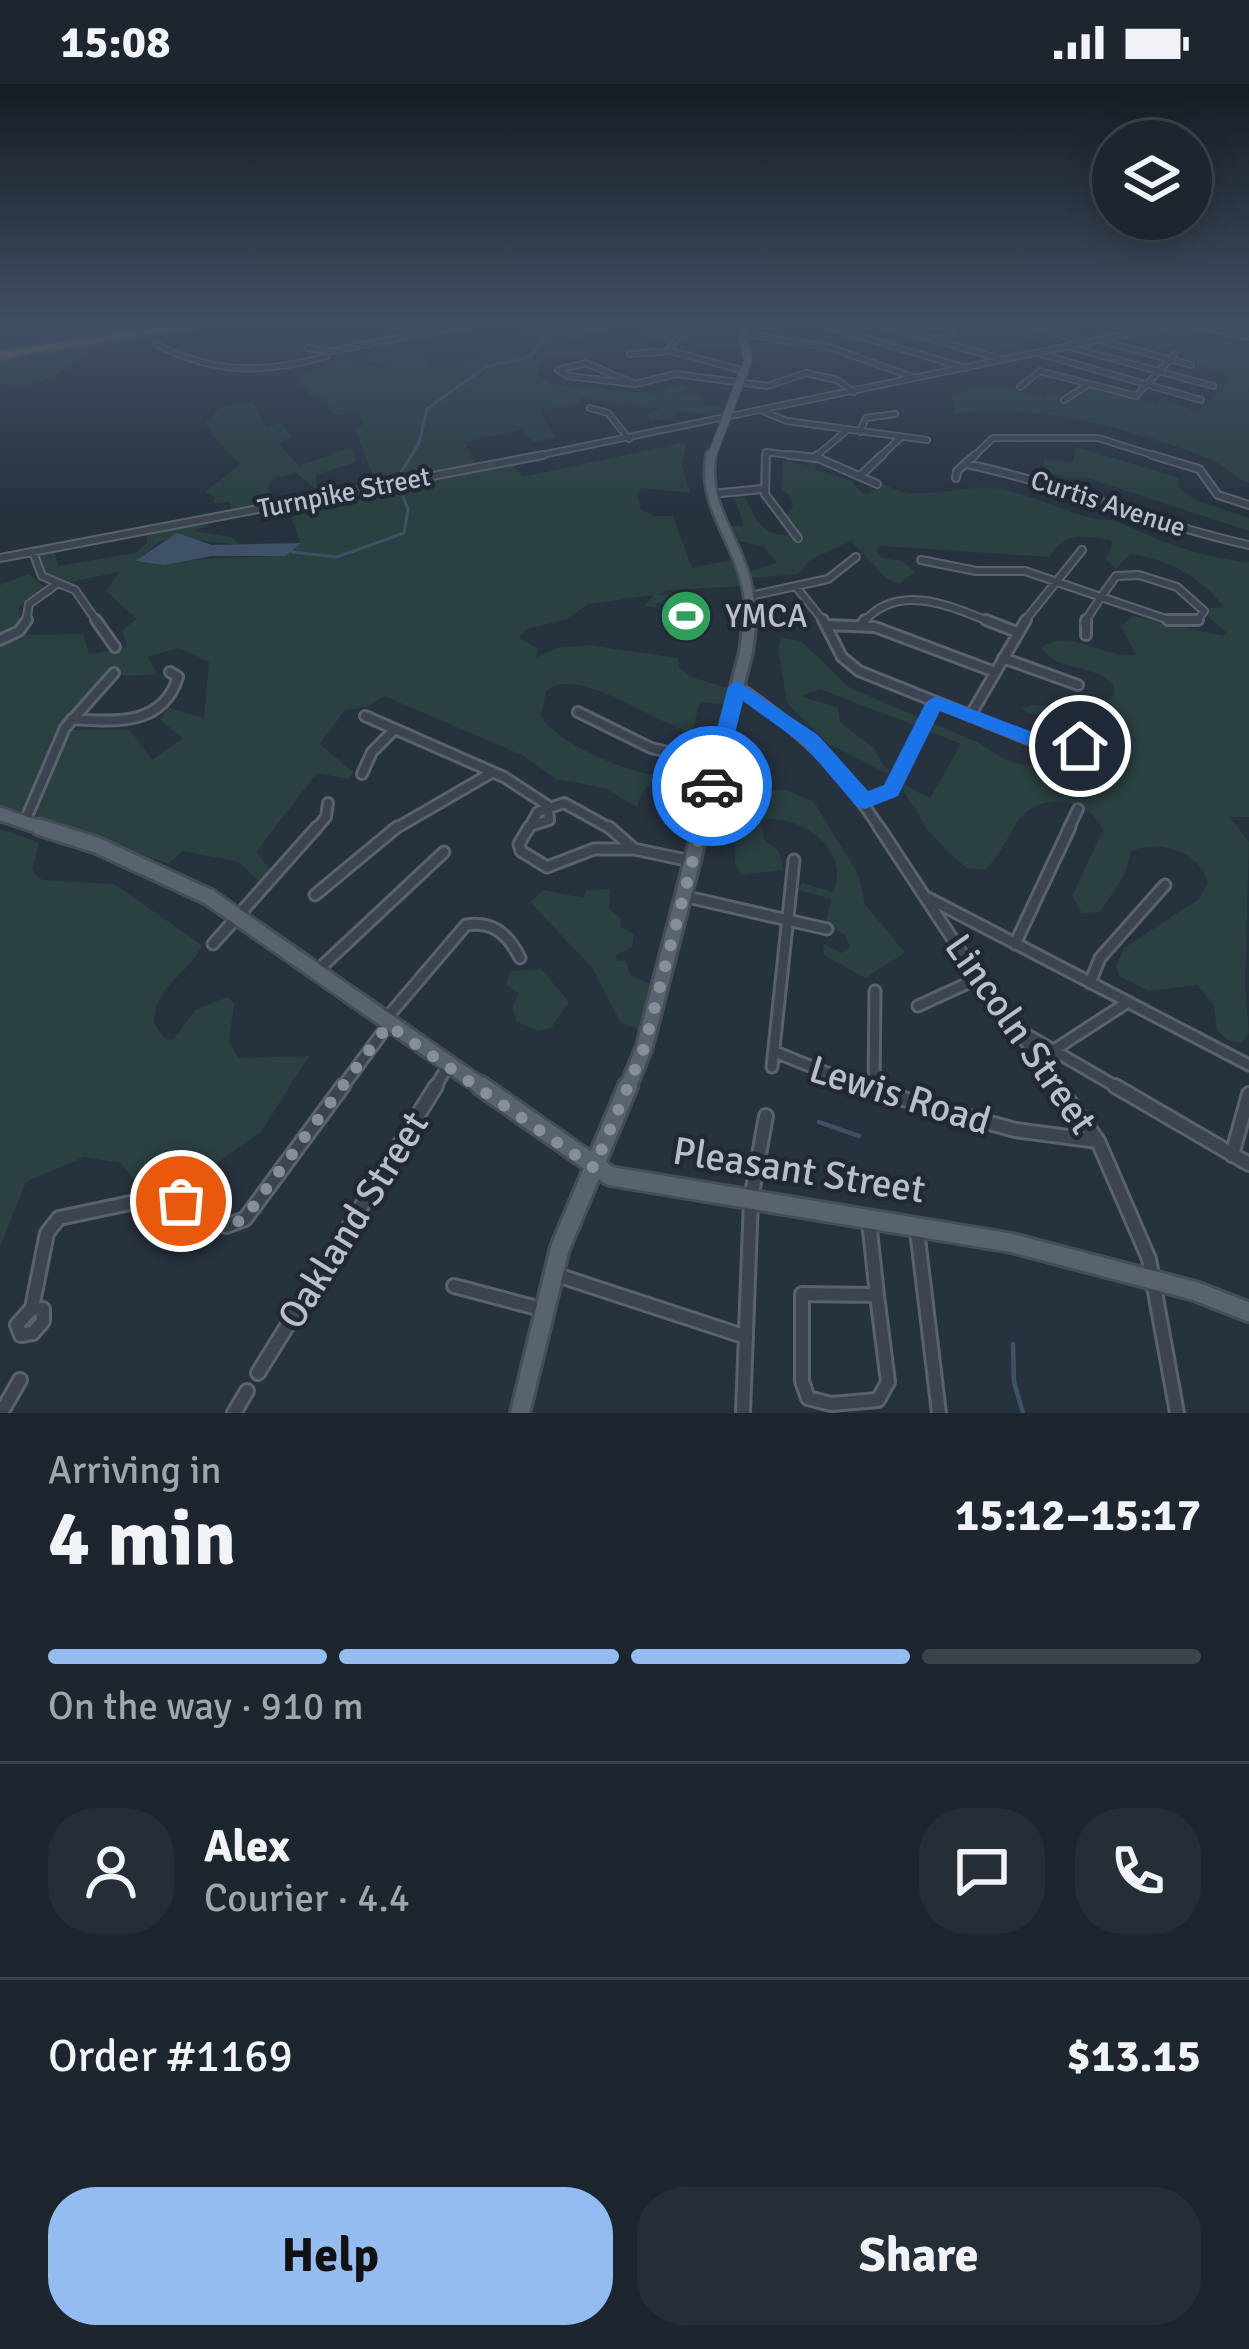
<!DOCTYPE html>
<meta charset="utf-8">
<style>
:root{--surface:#1d262f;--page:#252e37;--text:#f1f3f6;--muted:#a0a5aa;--line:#3b434b;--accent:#95bcf1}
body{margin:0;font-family:Signika,sans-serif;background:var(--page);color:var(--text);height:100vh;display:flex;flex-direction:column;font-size:45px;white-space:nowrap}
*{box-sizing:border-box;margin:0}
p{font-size:39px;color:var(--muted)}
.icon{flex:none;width:66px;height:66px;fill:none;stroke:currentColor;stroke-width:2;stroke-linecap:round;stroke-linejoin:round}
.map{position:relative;height:1329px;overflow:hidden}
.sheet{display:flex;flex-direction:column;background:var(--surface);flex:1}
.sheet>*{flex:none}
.fabs{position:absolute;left:1092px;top:36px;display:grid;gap:24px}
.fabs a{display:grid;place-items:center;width:120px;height:120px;border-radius:50%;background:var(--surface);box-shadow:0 6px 30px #0003,0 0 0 3px var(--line);font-size:60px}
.pin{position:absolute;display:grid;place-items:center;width:102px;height:102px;color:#fff;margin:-51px;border:6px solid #fff;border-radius:50%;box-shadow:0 3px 12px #0007}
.courier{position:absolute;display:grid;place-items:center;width:120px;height:120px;margin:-60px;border:9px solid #1a73e8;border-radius:50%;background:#fff;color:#222;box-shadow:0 3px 15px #0007}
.summary em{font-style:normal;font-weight:700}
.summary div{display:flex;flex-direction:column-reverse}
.summary{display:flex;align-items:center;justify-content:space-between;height:204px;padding:0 48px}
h1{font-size:78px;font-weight:700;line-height:90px}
.bar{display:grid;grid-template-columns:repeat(4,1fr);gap:18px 12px;align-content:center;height:144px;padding:0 48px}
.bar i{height:15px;border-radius:9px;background:var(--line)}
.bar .current{background:var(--accent)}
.bar p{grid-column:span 4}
.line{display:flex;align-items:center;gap:30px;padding:0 48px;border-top:3px solid var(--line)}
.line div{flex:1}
.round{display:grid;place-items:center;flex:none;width:126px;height:126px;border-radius:48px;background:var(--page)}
.cta{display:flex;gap:24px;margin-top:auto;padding:24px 48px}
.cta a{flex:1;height:138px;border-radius:48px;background:var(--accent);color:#111;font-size:48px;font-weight:700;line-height:138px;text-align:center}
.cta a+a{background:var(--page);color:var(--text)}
.status{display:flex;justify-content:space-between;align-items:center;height:84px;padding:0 60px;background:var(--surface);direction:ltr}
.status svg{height:33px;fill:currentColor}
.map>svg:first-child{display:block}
.green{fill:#2a4041;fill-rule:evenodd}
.water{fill:#3e5167}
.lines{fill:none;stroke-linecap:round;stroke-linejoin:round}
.stream-far1{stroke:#3e5167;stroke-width:3}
.stream{stroke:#3e5167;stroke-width:4.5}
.minor-far4-casing{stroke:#59626d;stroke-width:8}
.minor-far3-casing{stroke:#59626d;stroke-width:10}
.minor-far2-casing{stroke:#59626d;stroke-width:14}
.minor-far1-casing{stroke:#59626d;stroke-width:15}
.minor-casing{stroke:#59626d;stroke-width:18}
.major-far4-casing{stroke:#454d58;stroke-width:10}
.major-far3-casing{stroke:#454d58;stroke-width:14}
.major-far2-casing{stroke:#454d58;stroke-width:18}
.major-far1-casing{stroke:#454d58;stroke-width:21}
.major-casing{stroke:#454d58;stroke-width:24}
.highway-casing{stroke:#464f5a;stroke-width:6}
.minor-far4{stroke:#3b444f;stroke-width:4.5}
.minor-far3{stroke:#3b444f;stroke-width:6}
.minor-far2{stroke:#3b444f;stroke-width:8}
.minor-far1{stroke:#3b444f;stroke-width:9}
.minor{stroke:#3b444f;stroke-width:12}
.major-far4{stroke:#59636f;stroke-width:8}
.major-far3{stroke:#59636f;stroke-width:9}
.major-far2{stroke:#59636f;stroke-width:12}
.major-far1{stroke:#59636f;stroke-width:15}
.major{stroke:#59636f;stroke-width:18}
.highway{fill:#746959;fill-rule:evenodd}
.route{fill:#1a73e8}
.done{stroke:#858e99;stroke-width:12;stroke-dasharray:0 21.6}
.labels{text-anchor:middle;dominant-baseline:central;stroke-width:9;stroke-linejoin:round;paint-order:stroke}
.far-street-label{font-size:27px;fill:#b8bfca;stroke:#202934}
.poi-label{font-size:33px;fill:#b8bfca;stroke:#202934;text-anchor:start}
.near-street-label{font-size:39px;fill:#b8bfca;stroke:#202934}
</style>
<div class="status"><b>15:08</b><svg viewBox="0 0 49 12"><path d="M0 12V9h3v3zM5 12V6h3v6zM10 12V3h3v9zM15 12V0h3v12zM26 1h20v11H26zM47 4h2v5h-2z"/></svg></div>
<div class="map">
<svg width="1249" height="1329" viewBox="0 0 1249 1329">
<rect width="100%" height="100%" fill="#27323f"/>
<!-- green -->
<path class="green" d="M109 241 137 244 0 265V242L7 241Z
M524 241 594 244 568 260 582 266 681 241H720L740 252 746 265C725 264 655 254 643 259L654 266C616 269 582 267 544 276L537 290 550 300 660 310 669 301 691 304 674 309 703 312V320L723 324 719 331 678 327 672 334 651 337 647 330 660 325 582 314 575 322 539 325 555 354 533 358 521 346 464 358 475 380 376 399 355 345 363 342 359 329 333 331 326 316 308 310 298 295 336 276 402 286 365 274 370 272 420 269 429 281 453 285 520 252 527 245Z
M894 241H998L1042 251 994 270 957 262 954 259 964 249Z
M1164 244 1249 264V399C1234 395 1225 381 1210 375 1142 348 1026 315 955 330L952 314C978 293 1015 307 1045 315L1048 309 1069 314 1088 299 1156 321 1161 315 1198 328 1233 294 1193 279 1194 276 1119 254Z
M102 261C66 281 45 310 0 299V276Z
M253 317 266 343 282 339 291 353 279 360 299 382 351 363 356 378 316 391 317 407 297 389 274 394 268 404 277 419 232 428 230 418 213 419 215 413 205 408 240 380 210 349 206 338 219 324Z
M687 358 682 381 690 409 641 404 637 412 641 426 655 432H673L692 484 737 475 745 502 667 506 659 511 688 509 689 514 667 512 665 520 657 519 656 523 644 522 654 511 588 520 565 536 526 545 519 554 539 565 535 574 557 564 588 561 678 574 679 583 692 593 730 605 727 620 700 618 692 648C652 639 578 580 546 607L541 632C554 657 623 687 651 690L654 697 642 708 637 723 604 704 556 695 524 672 384 612 367 623 345 626 320 660 353 688 348 695 317 689 256 768 272 788 262 800 239 778 183 767 168 780 35 731 44 700 71 646H130L152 676 183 654 160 636 169 624 204 634 209 578 178 564 148 573 157 590 126 592 113 587C65 631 48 667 24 727L0 724V561L21 551 83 550 89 570 127 564 122 546 137 535 106 507 119 488 65 499 48 493 39 471 55 468 58 482 135 469 147 459V450L206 438 209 442 192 447 232 453 239 460C228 460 171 453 168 454 155 458 145 471 136 478L276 472 300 458 289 427 305 421 513 380 522 393Z
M1077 363 1179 394 1178 403 1195 416 1249 434V447L1087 394H1065L1043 385 1044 375 1072 379Z
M811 375 818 376 815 386 851 397 862 409 869 410 883 399C915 422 965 398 1001 405 1033 412 1060 425 1090 434 1099 437 1109 434 1118 438 1161 457 1197 473 1249 478V733H1230L1249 758 1245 901 1249 949 1242 959 1229 957 1217 946 1214 922 1198 901 1149 907 1119 892 1116 882 1124 864 1200 814 1208 799C1200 767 1159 756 1131 767L1125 790 1100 828 1082 829 1072 812 1103 746C1095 730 1084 721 1066 719 1014 711 1014 759 985 786L967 784 951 771 928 747 896 694 829 660 787 619 778 565 781 553 802 558 850 604 977 658 1008 677 1106 699 1109 688 1082 665 1101 649C1077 624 1046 642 1021 624L1035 621 1099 629 1113 612 1114 601C1092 578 1060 590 1041 564 1070 543 1103 575 1136 571L1121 542 1133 532 1223 552 1226 548 1206 531 1207 525 1223 523C1204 494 1165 474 1130 470L1116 485 1106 475 1113 460 1110 456C1083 452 1065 447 1049 473L882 462 876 466 881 474 902 477 915 488 899 500 886 494 851 457 810 476 798 490 752 494 751 487 777 479 764 463 737 456V450L729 446 732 441 744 442 734 412H745C755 436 764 455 794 450L798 443 785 435 793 422 791 413 781 404 783 376 807 383ZM820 605C865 623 914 640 961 660L930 714C911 706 881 686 876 666L840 638 838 624 800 612Z
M29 490 45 504 19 522 20 543 0 553V501Z
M772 706H787L814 718 858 790 865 820 905 869 865 894 824 871 823 859 841 869 850 863 845 851 826 840 831 815 799 806 802 799 833 808C852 766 800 729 762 736L764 756 778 766 784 786 741 791 735 780 736 749 754 743 755 723Z
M0 745 39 758 32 786 42 796 114 800 202 861C188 893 155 899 154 939L163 953 173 956 195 926 227 913 234 919 229 957 238 974 309 972 261 1048 206 1087 141 1105 121 1079 84 1073 26 1098 0 1163Z
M610 805 609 825 621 834 620 843 634 850 632 864 615 871 618 877 626 876 630 891 653 901 640 946 621 939 593 885 530 818 544 806 584 814 586 806Z
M541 885 569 918 551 944 538 947 517 938 512 925 518 909 506 900 511 887Z"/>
<!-- water -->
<path class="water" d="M177 449 212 461 301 459 286 472H212L165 481 135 477Z"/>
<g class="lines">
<!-- stream-far1 -->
<path class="stream-far1" d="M397 395 419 359 427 325 487 282 530 273 555 241
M292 468 337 473 404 449 408 425 399 403"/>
<!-- stream -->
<path class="stream" d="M819 1038 859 1052
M1013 1260 1014 1298 1023 1329"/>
<!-- minor-far4 casing -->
<g class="minor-far4-casing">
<path id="minor-far4" d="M588 241 600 244
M883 241 1004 276
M1032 241 1083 258
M1196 241 1249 253
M832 244 966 284
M746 250 832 264 915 294
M934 256 953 250
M1105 258 1191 281
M157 261C217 290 264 290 327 272
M1070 263 1213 302
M308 264 330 267
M333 267 466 241
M668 267 681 249
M630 270 671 267 745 287
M1041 270 1201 316
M586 279 635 300 568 292 558 286Z
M635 300 676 290 767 302 806 289 837 296 854 308
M1020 303 1040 287 1136 312 1175 270
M1064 316 1087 301
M590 324 608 329 629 355
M765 328 787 337 927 356
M860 348 866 334 895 330
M527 374 1170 241
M766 374V368L815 374
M814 374 846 347
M879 374 900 354
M972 374 993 354H1098L1162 374"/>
</g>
<!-- minor-far3 casing -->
<g class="minor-far3-casing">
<path id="minor-far3" d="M766 371 765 410 798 454
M789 371 818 374 877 400
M1152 371 1199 385 1218 411 1249 421
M814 374 818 371
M966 380C1063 400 1153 440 1249 461
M862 390 882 371
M956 394 957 387 975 371
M711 410 763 405
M33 468 42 492 75 506 98 539
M0 474 543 371
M921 476 976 487H1025L1101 513
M1139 491 1177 503 1204 527 1197 537H1172L1101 513 1116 492Z
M797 504 825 539
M750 512 828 495 856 473
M26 539 29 520 57 500
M863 539C897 497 951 522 993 539
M1023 539 1082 466
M1084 539 1101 513"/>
</g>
<!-- minor-far2 casing -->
<g class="minor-far2-casing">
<path id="minor-far2" d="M96 536 115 563
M823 536 842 573 859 587 1031 656 1080 662
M986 536 1017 548
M1086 536V551
M1168 536H1198
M862 540 865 536
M827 541 875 543 995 588
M0 556 19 547 27 536
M1003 574 1078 601
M738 603C801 647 839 681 881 746
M578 628 651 664 716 679
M365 632 504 693 550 723
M970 632 1026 536
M72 635C116 638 163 642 178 593L170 588
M362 690 372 668 395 645
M865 717 891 707 936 618
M25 737 65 644 114 589
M533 741 549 736 548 725
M315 746 326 733 328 719
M393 746 493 688
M528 746 538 728 564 719 613 746
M1068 746 1078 725"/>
</g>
<!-- minor-far1 casing -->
<g class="minor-far1-casing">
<path id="minor-far1" d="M529 743 519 760 521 767 547 783 594 765H634
M609 743 634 765
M879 743 967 877 1060 1005
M634 765 691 777
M315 811 397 743
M683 812 827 845
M928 814 1249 981
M213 860 317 743
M1015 860 1070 743
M318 886 444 768
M1090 899 1100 874 1165 801
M918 922 979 894
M385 936 466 841C493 837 508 850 520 874
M1022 948 1120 1005
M775 968 867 1005
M1040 975 1128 918
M772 983 794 776
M341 1005 388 941
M434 1005 448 982
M874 1005 875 907"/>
</g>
<!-- minor casing -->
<g class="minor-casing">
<path id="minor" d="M857 1002 1015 1046 1098 1057
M1058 1002 1098 1057 1149 1175 1177 1329
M1115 1002 1249 1080
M874 1007V1002
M1232 1071 1249 1010
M869 1137 877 1211
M917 1146 939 1329
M554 1190 746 1253
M454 1202 541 1225
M802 1210 877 1211 888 1298 878 1316 831 1320 808 1314 802 1297Z
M32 1224 43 1225V1237L33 1249 21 1251 17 1241Z
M32 1224 47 1149 59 1134 159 1113 181 1117 226 1142 245 1135 343 1002
M258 1289 436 1002
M1 1329 20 1296
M234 1329 247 1307
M743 1329 751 1115 766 1032"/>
</g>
<!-- major-far4 casing -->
<g class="major-far4-casing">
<path id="major-far4" d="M711 374 748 276 740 241"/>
</g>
<!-- major-far3 casing -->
<g class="major-far3-casing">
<path id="major-far3" d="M711 371C700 434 754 466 750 539"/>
</g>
<!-- major-far2 casing -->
<g class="major-far2-casing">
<path id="major-far2" d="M0 730 48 746
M700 746 746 568 750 536"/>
</g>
<!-- major-far1 casing -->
<g class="major-far1-casing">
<path id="major-far1" d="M39 743 96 761 209 813 485 1005
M627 1005 644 964 701 743"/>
</g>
<!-- major casing -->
<g class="major-casing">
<path id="major" d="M481 1002 610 1092 1012 1159 1195 1207 1249 1228
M520 1329 560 1164 628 1002"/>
</g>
<!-- highway casing -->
<g class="highway-casing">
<path id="highway" d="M183 241H200L0 274V268Z"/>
</g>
<!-- minor-far4 -->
<use href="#minor-far4" class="minor-far4"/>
<!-- minor-far3 -->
<use href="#minor-far3" class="minor-far3"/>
<!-- minor-far2 -->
<use href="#minor-far2" class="minor-far2"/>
<!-- minor-far1 -->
<use href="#minor-far1" class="minor-far1"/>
<!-- minor -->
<use href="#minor" class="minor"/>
<!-- major-far4 -->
<use href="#major-far4" class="major-far4"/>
<!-- major-far3 -->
<use href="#major-far3" class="major-far3"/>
<!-- major-far2 -->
<use href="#major-far2" class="major-far2"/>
<!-- major-far1 -->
<use href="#major-far1" class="major-far1"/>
<!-- major -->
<use href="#major" class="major"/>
<!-- highway -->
<use href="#highway" class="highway"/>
</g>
<!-- sky -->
<linearGradient id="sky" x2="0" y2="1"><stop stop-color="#151c23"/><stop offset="0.56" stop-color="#414f63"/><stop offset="1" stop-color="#414f63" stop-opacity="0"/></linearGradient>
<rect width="1249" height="427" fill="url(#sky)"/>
<!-- route -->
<path class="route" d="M737 597 818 651 868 707 884 701 926 618 936 612 1038 650 1080 655 1090 662 1080 669 1036 664 940 627 898 712 865 725 857 723 804 661 743 617 722 702 712 710 702 702 728 603Z"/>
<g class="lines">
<!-- done -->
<path class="done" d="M181 1117 226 1142 244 1135 388 941 594 1084 644 964 712 702"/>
</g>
<!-- icons -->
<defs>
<g id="stadium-disc" transform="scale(2.7)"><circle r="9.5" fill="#2e9e5b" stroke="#202934"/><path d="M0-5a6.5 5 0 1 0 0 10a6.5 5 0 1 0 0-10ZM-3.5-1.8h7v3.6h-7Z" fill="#fff"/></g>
</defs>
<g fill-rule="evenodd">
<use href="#stadium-disc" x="686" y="532"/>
</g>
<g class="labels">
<!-- far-street labels -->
<g class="far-street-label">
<text transform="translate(344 409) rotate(-11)">Turnpike Street</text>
<text transform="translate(1108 420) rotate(18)">Curtis Avenue</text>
</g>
<!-- poi labels -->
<g class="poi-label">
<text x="725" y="532">YMCA</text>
</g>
<!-- near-street labels -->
<g class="near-street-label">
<text transform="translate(1021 950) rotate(55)">Lincoln Street</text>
<text transform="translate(900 1011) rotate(17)">Lewis Road</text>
<text transform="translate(799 1086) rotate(9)">Pleasant Street</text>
<text transform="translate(353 1136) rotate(-58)">Oakland Street</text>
</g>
</g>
</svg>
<div class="fabs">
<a><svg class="icon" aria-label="layers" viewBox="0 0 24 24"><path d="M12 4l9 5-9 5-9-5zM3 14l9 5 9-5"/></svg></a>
</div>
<div class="pin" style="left:181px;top:1117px;background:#ea580c"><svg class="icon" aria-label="bag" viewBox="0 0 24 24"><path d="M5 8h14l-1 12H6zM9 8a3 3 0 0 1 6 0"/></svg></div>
<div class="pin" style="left:1080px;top:662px;background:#1f2937"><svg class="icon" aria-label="home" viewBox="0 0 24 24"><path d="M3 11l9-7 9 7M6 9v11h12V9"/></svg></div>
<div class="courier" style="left:712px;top:702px"><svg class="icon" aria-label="car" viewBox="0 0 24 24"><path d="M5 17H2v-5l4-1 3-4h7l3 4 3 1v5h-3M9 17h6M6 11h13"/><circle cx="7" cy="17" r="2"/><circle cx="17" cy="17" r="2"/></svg></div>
</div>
<section class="sheet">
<div class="summary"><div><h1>4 min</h1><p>Arriving in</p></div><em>15:12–15:17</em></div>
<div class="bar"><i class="current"></i><i class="current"></i><i class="current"></i><i></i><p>On the way · 910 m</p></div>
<div class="line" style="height:216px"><a class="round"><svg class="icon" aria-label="person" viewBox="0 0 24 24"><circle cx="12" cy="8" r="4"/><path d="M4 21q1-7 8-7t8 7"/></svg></a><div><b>Alex</b><p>Courier · 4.4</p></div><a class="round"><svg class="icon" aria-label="chat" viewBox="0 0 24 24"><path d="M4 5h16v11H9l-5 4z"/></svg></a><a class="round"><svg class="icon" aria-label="phone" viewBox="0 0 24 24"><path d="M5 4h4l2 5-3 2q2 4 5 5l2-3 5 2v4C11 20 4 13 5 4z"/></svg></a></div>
<div class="line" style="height:156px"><div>Order #1169</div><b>$13.15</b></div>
<div class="cta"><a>Help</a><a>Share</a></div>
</section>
